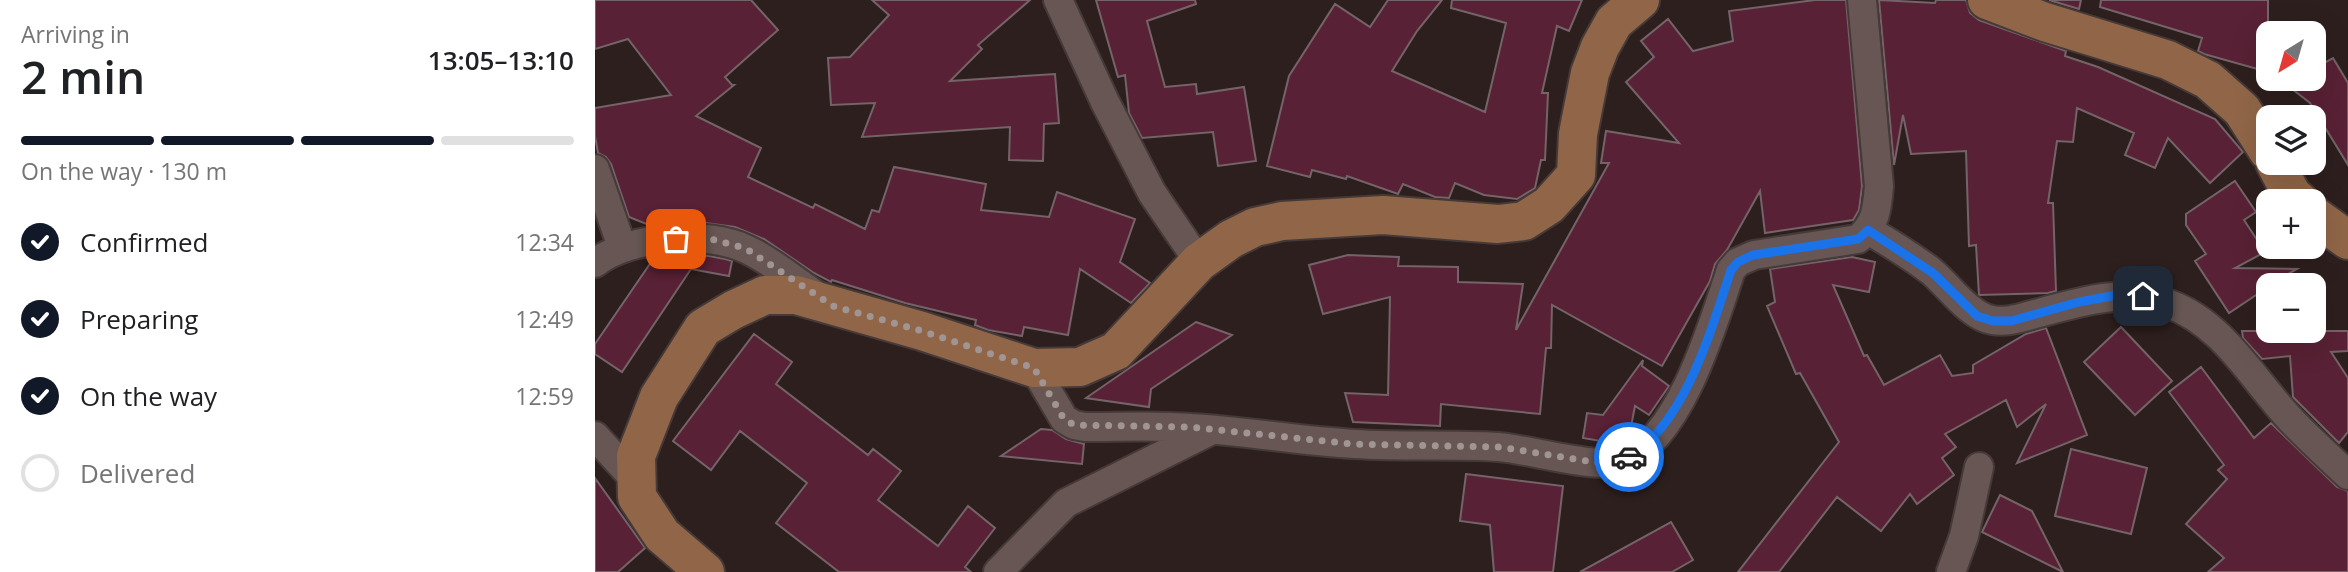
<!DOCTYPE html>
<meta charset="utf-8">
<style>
:root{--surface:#fff;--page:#f2f2f2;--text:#202124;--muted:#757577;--line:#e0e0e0;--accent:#111827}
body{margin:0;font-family:"Open Sans",sans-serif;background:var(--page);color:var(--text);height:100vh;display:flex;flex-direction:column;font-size:26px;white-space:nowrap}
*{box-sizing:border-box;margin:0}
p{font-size:23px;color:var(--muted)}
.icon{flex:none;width:38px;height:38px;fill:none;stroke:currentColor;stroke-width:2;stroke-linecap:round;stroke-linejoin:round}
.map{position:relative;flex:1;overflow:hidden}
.side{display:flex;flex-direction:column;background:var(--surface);width:595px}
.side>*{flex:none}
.needle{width:46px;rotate:217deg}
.tools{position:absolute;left:1661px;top:21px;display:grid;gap:14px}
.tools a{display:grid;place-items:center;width:70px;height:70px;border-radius:14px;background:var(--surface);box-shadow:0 7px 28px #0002;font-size:35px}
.pin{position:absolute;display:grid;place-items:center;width:60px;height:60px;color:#fff;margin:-30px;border-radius:14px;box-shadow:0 4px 10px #0006}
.courier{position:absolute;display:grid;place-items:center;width:70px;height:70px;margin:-35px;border:5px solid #1a73e8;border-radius:50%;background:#fff;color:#222;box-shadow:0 2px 9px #0007}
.headline em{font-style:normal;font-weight:600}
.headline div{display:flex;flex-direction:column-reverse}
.headline{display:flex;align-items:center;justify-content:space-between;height:119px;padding:0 21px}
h1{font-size:46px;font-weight:600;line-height:52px}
.bar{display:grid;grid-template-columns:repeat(4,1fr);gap:10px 7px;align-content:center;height:84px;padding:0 21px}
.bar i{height:9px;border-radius:5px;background:var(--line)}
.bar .active{background:var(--accent)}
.bar p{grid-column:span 4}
ol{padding:0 21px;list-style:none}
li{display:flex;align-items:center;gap:21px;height:77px}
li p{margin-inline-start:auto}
li .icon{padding:7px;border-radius:50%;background:var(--accent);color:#fff;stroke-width:4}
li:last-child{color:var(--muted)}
li i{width:38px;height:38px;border:4px solid var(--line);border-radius:50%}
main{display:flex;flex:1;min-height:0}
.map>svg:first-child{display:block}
.building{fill:#592135;stroke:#746368;stroke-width:2}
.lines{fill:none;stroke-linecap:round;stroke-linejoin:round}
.minor-casing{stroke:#453a38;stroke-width:32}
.primary-casing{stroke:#453a38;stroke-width:42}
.minor{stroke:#675653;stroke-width:28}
.primary{stroke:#916648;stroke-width:38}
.done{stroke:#a19593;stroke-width:7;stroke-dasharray:0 12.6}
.route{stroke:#1a73e8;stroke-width:9}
</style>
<main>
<section class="side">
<div class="headline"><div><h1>2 min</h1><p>Arriving in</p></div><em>13:05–13:10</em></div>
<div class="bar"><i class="active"></i><i class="active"></i><i class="active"></i><i></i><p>On the way · 130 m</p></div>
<ol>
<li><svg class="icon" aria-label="check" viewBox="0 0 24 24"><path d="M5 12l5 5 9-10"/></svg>Confirmed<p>12:34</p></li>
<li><svg class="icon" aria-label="check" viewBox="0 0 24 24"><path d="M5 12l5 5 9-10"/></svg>Preparing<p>12:49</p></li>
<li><svg class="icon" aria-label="check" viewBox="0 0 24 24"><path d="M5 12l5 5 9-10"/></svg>On the way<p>12:59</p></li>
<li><i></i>Delivered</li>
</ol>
</section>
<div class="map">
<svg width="1753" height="572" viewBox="0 0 1753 572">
<rect width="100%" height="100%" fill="#2d1f1d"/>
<!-- building -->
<path class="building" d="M0 0H156L183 30 130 77 137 85H139L101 116 166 148 153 177 218 208 220 204 270 229 277 210 284 212 299 167 391 184 386 210 454 217 462 192 540 219 525 262 555 283 536 303 485 269 473 335 429 327 427 336 393 330 380 325 381 320 310 303 237 280 236 282 219 273 169 239 140 227 96 221 54 225 34 217 16 164 11 157 3 153 0 136V108L76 95 33 39 0 49Z
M277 0H435L383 45 387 49 355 81 460 74 464 123 449 124 448 161 414 160 415 127 267 137 280 103 236 105 233 58 255 57 294 15Z
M501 0H600L601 4 552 21 570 87 601 84 602 94 649 87 661 161 623 166 618 132 547 138 534 113 530 75 523 77Z
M793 0H847L822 31 797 71 890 112 911 23 856 8 857 0H987L974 31 962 26 947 93H953L950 160H946L940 188 922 199 889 195 860 183 854 198 840 197 808 184 803 194 752 176 751 179 717 170 715 177 672 166 694 76 740 4 775 27Z
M1220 0H1251L1267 186 1264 210 1258 220 1170 233 1165 191 1132 250 1120 264 1115 281 1067 366 957 305 956 348H951L945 414 846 404 845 426 758 422 750 393 793 395 795 297 728 314 714 265 753 255 804 257 803 266 863 267V282L928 284 921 330 1014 163H1006L1011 131 1084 143 1031 82 1059 57 1046 41 1073 19 1098 51 1138 41 1134 11Z
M1284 0 1340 3 1341 0H1371L1375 13 1384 20 1471 51 1470 56 1503 67 1620 119 1648 152 1615 183 1573 138 1560 168 1530 155 1539 133 1482 108 1478 142 1462 141 1453 203H1458L1461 291 1453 293 1384 295 1381 245 1374 246 1371 151 1316 154 1308 115 1299 165Z
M1454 0H1486L1484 9Z
M1506 0H1673V72L1609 54 1603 51 1607 38 1505 7Z
M1738 58 1753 83V165L1715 103 1692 85 1703 79H1718V69Z
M1640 181 1661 212 1649 220 1670 252 1640 268 1702 269 1673 285V287L1634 313 1600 261 1611 254 1591 225V214Z
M75 255 114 256 130 259 137 261 134 276 96 269 27 372 0 354V344L59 258Z
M1257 257 1280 262 1274 292 1238 285 1269 356 1272 355 1289 385 1345 355 1357 376 1378 373V365L1431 334 1451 328 1492 435 1422 463 1451 404 1422 427 1411 400 1350 434 1361 447 1347 458 1359 475 1322 504 1315 494 1286 531 1242 497 1184 572H1143L1244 442 1205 373 1201 374 1172 306 1180 302 1175 269Z
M601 322 637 335 556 389 554 407 491 398Z
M1526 327 1577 381 1540 415 1489 362Z
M1647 331H1753V351L1736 352 1753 378V432L1744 443 1698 397 1695 356 1667 359 1648 338Z
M159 334 197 362 181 384 273 455 278 449 306 471 283 500 343 546 373 506 400 528 370 567 376 572H244L181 523 212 483 145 431 116 470 78 441Z
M1048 360 1047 366 1074 386 1054 415 1040 406 1034 437 1023 444 988 438 992 413 1008 415Z
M1606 367 1659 438 1676 423 1742 487 1753 491V572H1613L1629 558 1591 524 1632 479 1623 470 1629 465 1574 392Z
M446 429 457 430 471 439 489 444 487 464 406 456Z
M1476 449 1552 468 1536 534 1460 516Z
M871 474 968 486 958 572H899L895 525 865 521Z
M0 478 50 548 23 572H0Z
M1405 495 1437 511 1468 572 1387 532Z
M1076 522 1098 560 1077 572H985Z"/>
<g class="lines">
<!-- minor casing -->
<g class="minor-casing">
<path id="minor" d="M463 0 510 102 557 193 604 262
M0 169 27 247
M1273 230C1295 243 1316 256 1336 271 1354 286 1374 316 1397 320 1413 323 1428 317 1444 313 1487 301 1530 288 1574 304 1629 324 1657 379 1696 420 1714 439 1734 457 1753 475
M0 263C34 236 112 230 151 249 177 261 200 281 224 297
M439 368 469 419 479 425 490 427C525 427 561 425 596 428 651 431 705 441 760 444 808 447 856 444 904 447 933 449 1005 471 1030 460 1086 436 1118 324 1136 270L1143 262 1159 255 1263 239C1281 224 1282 209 1284 186L1267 0
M0 436 42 482
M403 572 471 503 617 430
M1356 572 1369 536 1384 467"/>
</g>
<!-- primary casing -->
<g class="primary-casing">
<path id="primary" d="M1392 0 1450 22 1573 60 1613 80 1647 110 1673 151
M1680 163 1697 195 1704 201
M1718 215 1753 240
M110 572 67 535 42 497 41 456 64 397 108 328 138 310 170 295H201L327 331 439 368 485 367 521 351 604 262 636 239 660 227 687 221 788 215 903 224 929 221 954 205 981 175 983 134 995 73 1005 47 1019 22 1045 0"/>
</g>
<!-- minor -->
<use href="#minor" class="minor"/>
<!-- primary -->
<use href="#primary" class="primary"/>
</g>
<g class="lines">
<!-- done -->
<path class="done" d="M81 239H116L150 248 238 306 327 331 439 368 469 419 479 425 595 427 758 444 905 447 1004 463 1028 461 1034 457"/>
<!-- route -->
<path class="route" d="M1034 457C1091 422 1116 330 1136 270L1143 262 1158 255 1263 239 1273 230 1338 273 1382 316 1398 321H1416L1484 302 1522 295 1548 296"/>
</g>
</svg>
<div class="tools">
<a><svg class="needle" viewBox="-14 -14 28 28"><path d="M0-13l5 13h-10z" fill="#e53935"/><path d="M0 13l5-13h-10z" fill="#757577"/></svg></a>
<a><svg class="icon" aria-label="layers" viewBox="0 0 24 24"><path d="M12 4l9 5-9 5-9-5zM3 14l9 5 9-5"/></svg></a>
<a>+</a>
<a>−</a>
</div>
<div class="pin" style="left:81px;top:239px;background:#ea580c"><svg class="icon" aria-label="bag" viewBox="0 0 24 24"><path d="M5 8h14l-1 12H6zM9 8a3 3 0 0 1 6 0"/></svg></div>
<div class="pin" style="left:1548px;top:296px;background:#1f2937"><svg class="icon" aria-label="home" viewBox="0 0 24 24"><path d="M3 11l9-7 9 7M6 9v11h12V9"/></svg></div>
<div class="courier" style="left:1034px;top:457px"><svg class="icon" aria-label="car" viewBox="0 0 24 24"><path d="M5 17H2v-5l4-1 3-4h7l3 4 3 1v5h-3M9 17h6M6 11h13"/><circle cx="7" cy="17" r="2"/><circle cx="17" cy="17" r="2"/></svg></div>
</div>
</main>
